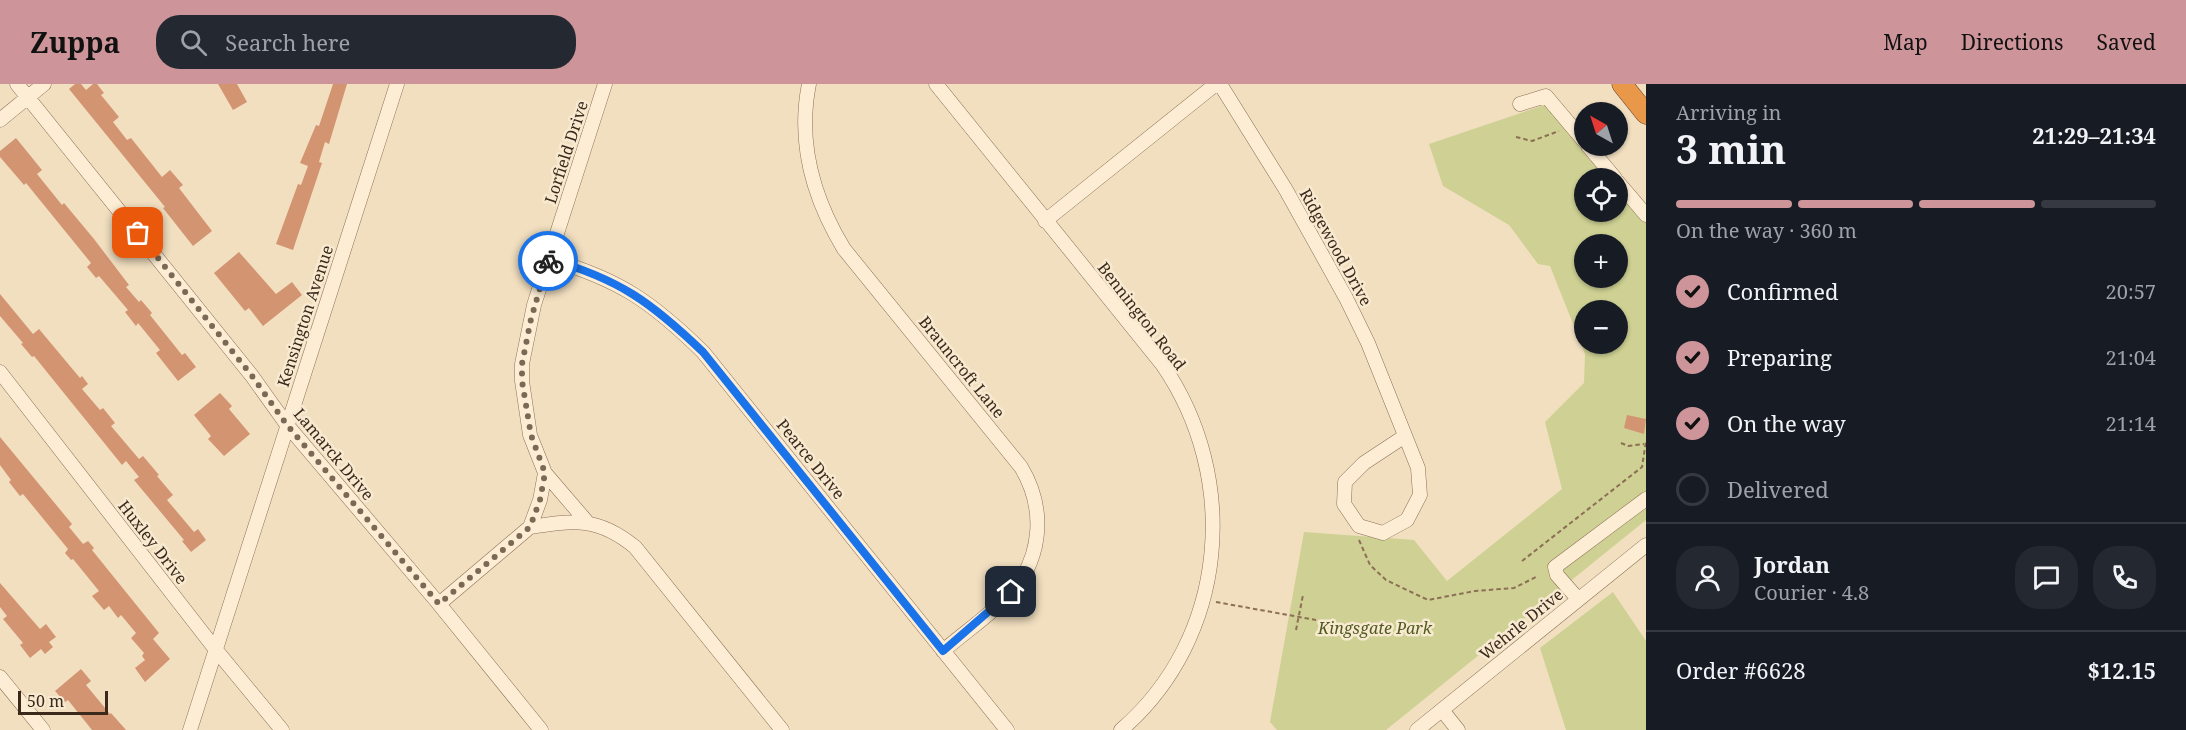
<!DOCTYPE html>
<meta charset="utf-8">
<style>
:root{--surface:#171b24;--page:#242831;--text:#f1f3f6;--muted:#9ea1a6;--line:#363941;--accent:#cd949a}
body{margin:0;font-family:"Noto Serif",serif;background:var(--page);color:var(--text);height:100vh;display:flex;flex-direction:column;font-size:22px;white-space:nowrap}
*{box-sizing:border-box;margin:0}
p{font-size:20px;color:var(--muted)}
.icon{flex:none;width:33px;height:33px;fill:none;stroke:currentColor;stroke-width:2;stroke-linecap:round;stroke-linejoin:round}
.map{position:relative;flex:1;overflow:hidden}
.panel{display:flex;flex-direction:column;background:var(--surface);width:540px}
.panel>*{flex:none}
.needle{width:39px;rotate:321deg}
.controls{position:absolute;left:1574px;top:18px;display:grid;gap:12px}
.controls a{display:grid;place-items:center;width:54px;height:54px;border-radius:50%;background:var(--surface);box-shadow:0 2px 4px #0004;font-size:30px}
.scale{position:absolute;left:18px;bottom:15px;width:90px;box-sizing:border-box;padding-left:6px;border:3px solid #3b291c;border-top:0;font-size:16px;line-height:21px;white-space:nowrap;color:#3b291c;-webkit-text-stroke:4px #f8ead0;paint-order:stroke}
.pin{position:absolute;display:grid;place-items:center;width:51px;height:51px;color:#fff;margin:-26px;border-radius:12px;box-shadow:0 3px 9px #0006}
.courier{position:absolute;display:grid;place-items:center;width:60px;height:60px;margin:-30px;border:4px solid #1a73e8;border-radius:50%;background:#fff;color:#222;box-shadow:0 2px 8px #0007}
.head em{font-style:normal;font-weight:700}
.head div{display:flex;flex-direction:column-reverse}
.head{display:flex;align-items:center;justify-content:space-between;height:102px;padding:0 30px}
h1{font-size:39px;font-weight:700;line-height:45px}
.bar{display:grid;grid-template-columns:repeat(4,1fr);gap:9px 6px;align-content:center;height:72px;padding:0 30px}
.bar i{height:8px;border-radius:4px;background:var(--line)}
.bar .current{background:var(--accent)}
.bar p{grid-column:span 4}
.line{display:flex;align-items:center;gap:15px;padding:0 30px;border-top:2px solid var(--line)}
.line div{flex:1}
.round{display:grid;place-items:center;flex:none;width:63px;height:63px;border-radius:24px;background:var(--page)}
ol{padding:0 30px;list-style:none}
li{display:flex;align-items:center;gap:18px;height:66px}
li p{margin-inline-start:auto}
li .icon{padding:6px;border-radius:50%;background:var(--accent);color:#111;stroke-width:4}
li:last-child{color:var(--muted)}
li i{width:33px;height:33px;border:3px solid var(--line);border-radius:50%}
header{display:flex;align-items:center;gap:36px;box-sizing:border-box;height:84px;padding:0 30px;background:var(--accent);color:#111}
header strong{font-size:28px}
nav{display:flex;gap:33px;margin-inline-start:auto;font-size:21px}
.search{width:420px;height:54px;background:var(--page);display:flex;align-items:center;gap:15px;box-sizing:border-box;padding:0 21px;border-radius:24px;color:var(--muted);font-size:22px}
main{display:flex;flex:1;min-height:0}
.map>svg:first-child{display:block}
.green{fill:#ced193;fill-rule:evenodd}
.building{fill:#d39472}
.lines{fill:none;stroke-linecap:round;stroke-linejoin:round}
.minor-casing{stroke:#8d6f56;stroke-width:15}
.highway-casing{stroke:#5a3d2b;stroke-width:21}
.path{stroke:#8d6f56;stroke-width:2;stroke-dasharray:4.5 3;stroke-linecap:butt}
.minor{stroke:#fcedd4;stroke-width:14}
.highway{stroke:#e99749;stroke-width:20}
.done{stroke:#7b6955;stroke-width:6;stroke-dasharray:0 10.8}
.route{stroke:#1a73e8;stroke-width:8}
.labels{text-anchor:middle;dominant-baseline:central;stroke-width:5;stroke-linejoin:round;paint-order:stroke}
.street-label{font-size:16px;fill:#3b291c;stroke:#f8ead0}
.park-label{font-size:16px;font-style:italic;fill:#4f5921;stroke:#f8ead0}
</style>
<header>
<strong>Zuppa</strong>
<div class="search"><svg class="icon" aria-label="search" viewBox="0 0 24 24"><circle cx="10" cy="10" r="6"/><path d="M15 15l6 6"/></svg>Search here</div>
<nav><a>Map</a><a>Directions</a><a>Saved</a></nav>
</header>
<main>
<div class="map">
<svg width="1646" height="646" viewBox="0 0 1646 646">
<rect width="100%" height="100%" fill="#f2dfc0"/>
<!-- green -->
<path class="green" d="M1556 17 1646 123V436L1386 646H1277L1270 638 1304 448 1414 456 1447 497 1562 405 1545 338 1584 299 1585 270 1550 182 1538 180 1509 141 1443 102 1429 60ZM1584 94H1617V128H1584ZM1584 160H1617V194H1584ZM1584 226H1617V260H1584Z
M1613 508 1646 557V646H1566L1540 564Z"/>
<!-- building -->
<path class="building" d="M75 0H81L86 6 93 0H97L104 9 101 11 119 33 113 38 127 56 131 54 162 93 170 86 183 101 179 104 212 147 193 162 163 124 165 123 69 5Z
M218 0H237L247 18 233 26Z
M333 0H347L329 60 325 58 319 78 322 79 293 166 276 160 298 100 301 101 308 82 300 79 316 41 319 42Z
M16 54 42 86 37 90 62 121 64 119 94 155 129 201 126 203 139 218 141 216 152 229 150 231 182 271 185 269 196 283 178 297 156 269 160 266 138 239 136 242 125 228 128 226 99 192 96 194 87 183 91 179 26 99 24 101 0 73V67Z
M239 168 276 210 292 198 302 211 263 242 249 224 245 227 214 189Z
M0 210 33 250 39 245 80 294 82 292 88 300 82 305 100 326 103 324 115 339 111 342 139 375 143 372 159 391 157 392 173 411 167 416 194 448 198 445 206 456 191 468 182 457 184 456 134 396 139 393 126 377 122 381 34 272 32 273 21 260 23 259 0 232Z
M220 309 232 322 229 325 250 350 224 372 208 355 211 352 194 331Z
M1627 331 1646 335 1644 350 1624 344Z
M0 353 72 440 69 443 83 460 88 457 94 464 92 466 159 549 153 555 170 575 145 598 135 584 145 576 142 572 144 569 131 554 136 549 121 531 118 534 109 522 104 526 92 512 99 507 73 475 71 476 65 469 68 465 23 410 20 412 9 398 11 396 0 381Z
M0 499 40 545 46 540 56 553 49 558 53 563 45 570 41 565 30 574 20 561 23 559 3 535 7 532 0 523Z
M81 585 91 597 86 601 110 630 111 629 126 646H92L68 616 65 618 55 607Z"/>
<g class="lines">
<!-- minor casing -->
<g class="minor-casing">
<path id="minor" d="M17 0 252 292 287 341 439 520 541 646
M809 0C797 60 813 114 844 165L1021 383C1045 423 1043 470 1013 507 993 529 966 547 943 567
M936 0 1162 280C1241 394 1228 554 1121 646
M1220 0 1286 106 1346 214 1368 259 1418 384 1420 411 1407 436 1383 449 1359 442 1344 420 1345 398 1364 379 1405 352
M1520 20 1546 12 1584 57
M0 36 44 0
M1588 62 1615 94
M1617 97 1646 131
M1045 137 1216 0
M549 175C619 195 652 218 703 268L1007 646
M0 288 216 566 282 646
M545 389 587 438
M530 443C575 436 598 433 635 463L782 646
M1578 515 1557 491 1555 483 1646 415
M439 520 530 443 540 416 545 389 530 351 522 297V280L534 221 605 0
M0 593 43 646
M1442 626 1458 646
M190 646 397 0
M1417 646 1646 461"/>
</g>
<!-- highway casing -->
<g class="highway-casing">
<path id="highway" d="M1622 0 1646 30"/>
</g>
<!-- path -->
<path class="path" d="M1516 53 1532 57 1559 47
M1621 359 1628 362 1644 360
M1359 456 1370 481 1386 496 1428 516 1475 507 1514 504 1536 493
M1522 477 1642 383 1646 357
M1216 518 1316 536
M1296 546 1303 511"/>
<!-- minor -->
<use href="#minor" class="minor"/>
<!-- highway -->
<use href="#highway" class="highway"/>
</g>
<g class="lines">
<!-- done -->
<path class="done" d="M138 149 252 292 287 341 439 520 530 443 540 416 545 389 531 351 522 297V280L531 235 548 177"/>
<!-- route -->
<path class="route" d="M548 177 549 175C619 195 651 218 703 268L943 567 1011 508"/>
</g>
<g class="labels">
<!-- street labels -->
<g class="street-label">
<text transform="translate(566 68) rotate(-72)">Lorfield Drive</text>
<text transform="translate(1336 163) rotate(61)">Ridgewood Drive</text>
<text transform="translate(305 232) rotate(-72)">Kensington Avenue</text>
<text transform="translate(1142 232) rotate(52)">Bennington Road</text>
<text transform="translate(962 283) rotate(51)">Brauncroft Lane</text>
<text transform="translate(334 370) rotate(50)">Lamarck Drive</text>
<text transform="translate(811 375) rotate(51)">Pearce Drive</text>
<text transform="translate(153 458) rotate(52)">Huxley Drive</text>
<text transform="translate(1521 540) rotate(-39)">Wehrle Drive</text>
</g>
<!-- park labels -->
<g class="park-label">
<text x="1375" y="544">Kingsgate Park</text>
</g>
</g>
</svg>
<div class="controls">
<a><svg class="needle" viewBox="-14 -14 28 28"><path d="M0-13l5 13h-10z" fill="#e53935"/><path d="M0 13l5-13h-10z" fill="#9ea1a6"/></svg></a>
<a><svg class="icon" aria-label="locate" viewBox="0 0 24 24"><circle cx="12" cy="12" r="6"/><path d="M12 2v4M12 18v4M2 12h4M18 12h4"/></svg></a>
<a>+</a>
<a>−</a>
</div>
<div class="scale">50 m</div>
<div class="pin" style="left:138px;top:149px;background:#ea580c"><svg class="icon" aria-label="bag" viewBox="0 0 24 24"><path d="M5 8h14l-1 12H6zM9 8a3 3 0 0 1 6 0"/></svg></div>
<div class="pin" style="left:1011px;top:508px;background:#1f2937"><svg class="icon" aria-label="home" viewBox="0 0 24 24"><path d="M3 11l9-7 9 7M6 9v11h12V9"/></svg></div>
<div class="courier" style="left:548px;top:177px"><svg class="icon" aria-label="bike" viewBox="0 0 24 24"><circle cx="6" cy="16" r="4"/><circle cx="18" cy="16" r="4"/><path d="M6 16l4-8h5l3 8M10 8l3 8H6M13 5h3"/></svg></div>
</div>
<section class="panel">
<div class="head"><div><h1>3 min</h1><p>Arriving in</p></div><em>21:29–21:34</em></div>
<div class="bar"><i class="current"></i><i class="current"></i><i class="current"></i><i></i><p>On the way · 360 m</p></div>
<ol>
<li><svg class="icon" aria-label="check" viewBox="0 0 24 24"><path d="M5 12l5 5 9-10"/></svg>Confirmed<p>20:57</p></li>
<li><svg class="icon" aria-label="check" viewBox="0 0 24 24"><path d="M5 12l5 5 9-10"/></svg>Preparing<p>21:04</p></li>
<li><svg class="icon" aria-label="check" viewBox="0 0 24 24"><path d="M5 12l5 5 9-10"/></svg>On the way<p>21:14</p></li>
<li><i></i>Delivered</li>
</ol>
<div class="line" style="height:108px"><a class="round"><svg class="icon" aria-label="person" viewBox="0 0 24 24"><circle cx="12" cy="8" r="4"/><path d="M4 21q1-7 8-7t8 7"/></svg></a><div><b>Jordan</b><p>Courier · 4.8</p></div><a class="round"><svg class="icon" aria-label="chat" viewBox="0 0 24 24"><path d="M4 5h16v11H9l-5 4z"/></svg></a><a class="round"><svg class="icon" aria-label="phone" viewBox="0 0 24 24"><path d="M5 4h4l2 5-3 2q2 4 5 5l2-3 5 2v4C11 20 4 13 5 4z"/></svg></a></div>
<div class="line" style="height:78px"><div>Order #6628</div><b>$12.15</b></div>
</section>
</main>
